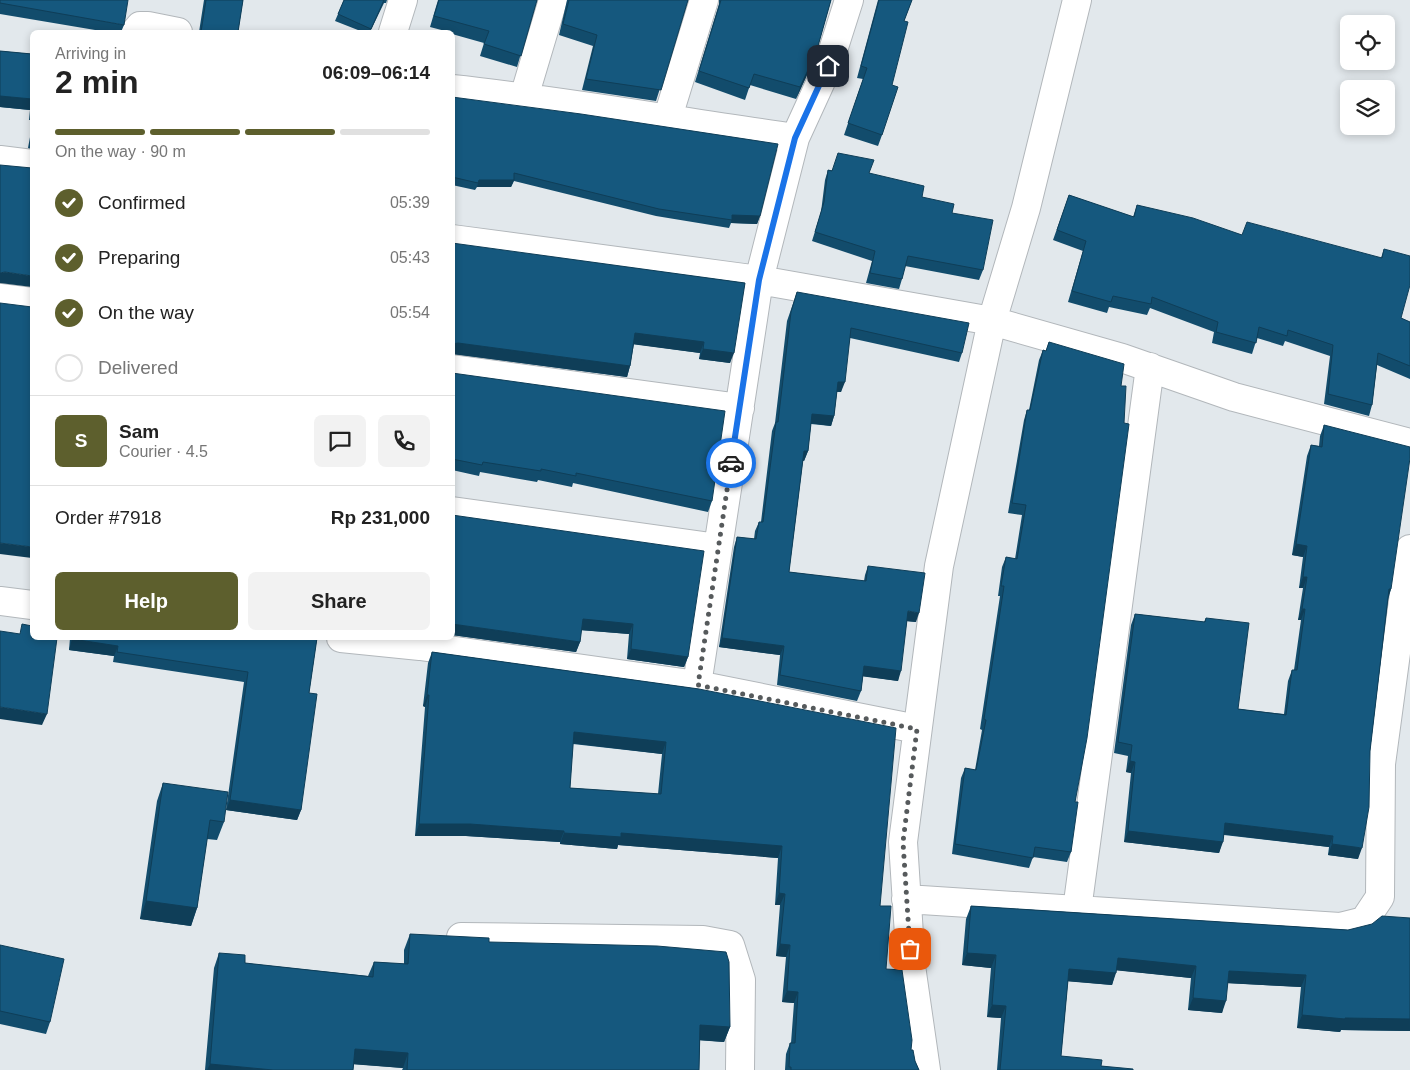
<!DOCTYPE html>
<meta charset="utf-8">
<style>
:root{--surface:#fff;--page:#f2f2f2;--text:#222;--muted:#767676;--line:#e0e0e0;--accent:#5d5f2d}
body{margin:0;font-family:Arial,sans-serif;background:var(--page);color:var(--text);height:100vh;display:flex;flex-direction:column;font-size:19px;white-space:nowrap}
*{box-sizing:border-box;margin:0}
p{font-size:16px;color:var(--muted)}
.icon{flex:none;width:28px;height:28px;fill:none;stroke:currentColor;stroke-width:2;stroke-linecap:round;stroke-linejoin:round}
.map{position:relative;flex:1;overflow:hidden}
.sheet{position:absolute;left:30px;top:30px;width:425px;height:610px;display:flex;flex-direction:column;background:var(--surface);border-radius:8px;box-shadow:0 2px 8px #0003}
.sheet>*{flex:none}
.tools{position:absolute;left:1340px;top:15px;display:grid;gap:10px}
.tools a{display:grid;place-items:center;width:55px;height:55px;border-radius:8px;background:var(--surface);box-shadow:0 2px 8px #0003;font-size:25px}
.pin{position:absolute;display:grid;place-items:center;width:42px;height:42px;color:#fff;margin:-21px;border-radius:10px;box-shadow:0 2px 8px #0006}
.courier{position:absolute;display:grid;place-items:center;width:50px;height:50px;margin:-25px;border:4px solid #1a73e8;border-radius:50%;background:#fff;color:#222;box-shadow:0 1px 6px #0007}
.summary em{font-style:normal;font-weight:600}
.summary div{display:flex;flex-direction:column-reverse}
.summary{display:flex;align-items:center;justify-content:space-between;height:85px;padding:0 25px}
h1{font-size:32px;font-weight:600;line-height:38px}
.bar{display:grid;grid-template-columns:repeat(4,1fr);gap:8px 5px;align-content:center;height:60px;padding:0 25px}
.bar i{height:6px;border-radius:4px;background:var(--line)}
.bar .selected{background:var(--accent)}
.bar p{grid-column:span 4}
.line{display:flex;align-items:center;gap:12px;padding:0 25px;border-top:1px solid var(--line)}
.line div{flex:1}
.round{display:grid;place-items:center;flex:none;width:52px;height:52px;border-radius:8px;background:var(--page)}
ol{padding:0 25px;list-style:none}
li{display:flex;align-items:center;gap:15px;height:55px}
li p{margin-inline-start:auto}
li .icon{padding:5px;border-radius:50%;background:var(--accent);color:#fff;stroke-width:4}
li:last-child{color:var(--muted)}
li i{width:28px;height:28px;border:2px solid var(--line);border-radius:50%}
.button{display:flex;gap:10px;margin-top:auto;padding:10px 25px}
.button a{flex:1;height:58px;border-radius:8px;background:var(--accent);color:#fff;font-size:20px;font-weight:600;line-height:58px;text-align:center}
.button a+a{background:var(--page);color:var(--text)}
.map>svg:first-child{display:block}
.lines{fill:none;stroke-linecap:round;stroke-linejoin:round}
.minor-casing{stroke:#b2b7bb;stroke-width:30}
.minor{stroke:#fff;stroke-width:28}
.wall{fill:#124c6c;fill-rule:evenodd}
.shaded-wall{fill:#0f3e58}
.building{fill:#15587e;stroke:#0f3e58;fill-rule:evenodd}
.done{stroke:#565a5c;stroke-width:5;stroke-dasharray:0 9}
.route{stroke:#1a73e8;stroke-width:6}
</style>
<div class="map">
<svg width="1410" height="1070" viewBox="0 0 1410 1070">
<rect width="100%" height="100%" fill="#e2e8ec"/>
<g class="lines">
<!-- minor casing -->
<g class="minor-casing">
<path id="minor" d="M135 32 140 26H148L178 32
M393 32 403 0
M452 89C567 101 681 122 795 138
M524 97 553 0
M667 120 704 0
M0 160 32 164
M452 239 759 280 992 321 1122 358 1234 397 1410 443
M0 298 32 302
M452 369 740 408
M452 511 718 548
M0 601 32 605
M341 638 420 646 697 685 917 729
M697 685 759 280 795 138 828 66 849 0
M906 899 1340 927 1364 921 1380 897 1381 764 1410 549
M1077 910 1150 367
M461 937 703 940 730 945 741 980 740 1070
M926 1070 911 966 903 842 939 566 992 321 1026 208 1077 0"/>
</g>
<!-- minor -->
<use href="#minor" class="minor"/>
</g>
<!-- wall -->
<path class="wall" d="M0 0 124 25 121 32H107L0 14Z
M204 0H243L238 32H199Z
M344 0H387L386 3H384L370 32H363L335 21Z
M438 0H537L517 67 480 56 484 43 452 34V32H449L430 27Z
M567 0H688L656 101 582 90 593 46 559 35Z
M719 0H831L816 53 812 64 796 99 750 85 745 100 695 82 719 4Z
M878 0H912L904 21 882 135 878 146 844 135 863 79 857 78Z
M0 51 32 54V120H29L30 110 0 107Z
M452 97 760 216 757 224 731 223 729 228 656 216 514 181 511 187H477L475 190 452 185Z
M32 126V149L28 148Z
M828 170 869 173 922 197 952 213 983 270 979 280 905 266 902 279 899 289 866 283 872 261 812 241 821 212 825 180Z
M1069 195 1133 217 1137 205 1242 235 1381 258 1384 249 1401 318 1410 322V379L1377 365 1372 405 1369 416 1324 404 1330 356 1285 341 1283 346 1257 338 1252 354 1212 343 1214 332 1150 308 1147 315 1109 307 1107 313 1068 302 1083 251 1053 240Z
M454 244 745 283 730 363 699 359 700 353 634 344 630 366 627 377 454 354Z
M797 292 962 353 959 362 850 338 841 392H837L834 416 831 426 811 424 808 451 804 461 803 460 789 572 864 581 865 575 868 566 916 622 907 621 898 681 863 676 861 691 857 701 777 685 780 655 719 647 734 547 737 537 754 539 755 531 759 522H761L772 431 775 423 787 321Z
M1049 342 1121 386 1075 802 1071 852 1067 862 1033 857 1029 868 952 854 961 778 965 768 975 770 982 730 980 729 1000 596H998L1002 567 1006 557 1015 559 1022 515 1008 513 1024 420 1027 410H1029L1039 360 1043 350 1046 351Z
M452 373 712 501 708 512 573 483 572 487 538 480 537 482 480 472 479 476 452 470Z
M1324 425 1391 589 1388 600 1370 751 1358 859 1328 855 1329 847 1224 835 1219 853 1124 842 1131 773 1126 772 1128 756 1114 753 1131 625 1135 614 1204 622 1206 618 1238 709 1284 714 1288 681 1292 670H1294L1301 620H1298L1303 588H1299L1303 557 1292 555 1307 456 1311 445 1319 446 1320 436Z
M452 515 688 657 684 667 627 659 629 634 581 630 580 642 576 652 452 635Z
M70 638H317L309 693 301 810 297 820 226 810 244 682 113 662 114 656 69 650Z
M432 652 699 689 880 906 886 969 911 1050 915 1061 919 1070H785L786 1054 790 1043H791L794 1003 782 1002 786 957 776 956 780 905H775L778 858 618 845 617 849 560 844V842L466 836H415L425 707 423 706 428 663ZM573 744 662 754 658 794 570 788Z
M163 783 224 822 217 840 207 839 197 908 191 926 140 919 157 801Z
M971 906 1348 930 1410 918V1031L1341 1030 1340 1032 1297 1028 1301 987 1228 983 1222 1013 1188 1010 1191 978 1116 970 1112 985 1068 981 1061 1056 1101 1066 1133 1070H997L1001 1018 987 1017 991 968 962 965 966 919Z
M410 934 489 942 730 1027 724 1042 700 1040 699 1070H402L403 1068 354 1064 353 1070H205L214 968 219 953 245 963 368 976 374 962 404 964V950Z
M0 945 50 1022 46 1034 0 1024Z"/>
<!-- shaded-wall -->
<path class="shaded-wall" d="M816 53 812 64 796 99 800 87Z
M0 96 32 99V104L30 110 0 107Z
M479 180H514L511 187H477Z
M732 215 760 216 757 224 731 223Z
M5 272 32 276V287L0 283V273Z
M635 333 704 342 700 353 631 344Z
M458 343 630 366 627 377 452 354V344Z
M703 349 734 353 730 363 699 359Z
M838 382H845L841 392 834 391Z
M812 414 834 416 831 426 809 423Z
M804 451H808L804 461 801 460Z
M0 543 32 547V558L0 554Z
M1296 544 1307 546 1303 557 1292 555Z
M1303 577H1307L1303 588H1299Z
M1389 589H1391L1387 600Z
M1302 609H1305L1301 620H1298Z
M908 611 919 613 916 622 905 621Z
M583 619 633 624 629 634 579 630Z
M452 624 580 642 576 652 452 635Z
M722 638 784 646 780 655 719 647Z
M72 639 118 646 114 656 69 650Z
M631 649 688 657 684 667 627 659Z
M864 666 901 671 898 681 860 676Z
M427 695H429L425 707 423 706Z
M0 707 47 714 42 725 0 719Z
M574 732 666 742 662 754 570 743Z
M1130 761 1135 762 1131 773 1126 772Z
M230 800 301 810 297 820 226 810Z
M1225 823 1333 836 1329 847 1221 834Z
M419 824H470L564 831 560 842 466 836H415Z
M1128 831 1223 842 1219 853 1124 842Z
M564 833H621L782 846 778 858 618 845 617 849 560 844Z
M1332 844 1362 848 1358 859 1328 855Z
M779 893 785 894 780 905H775Z
M146 901 197 908 191 926 140 919Z
M780 944 790 945 786 957 776 956Z
M967 953 996 955 991 968 962 965Z
M1118 958 1196 966 1191 978 1113 970Z
M1069 969 1116 973 1112 985 1064 981Z
M1229 971 1306 975 1301 987 1224 983Z
M787 991 798 992 794 1003 782 1002Z
M1193 998 1226 1001 1222 1013 1188 1010Z
M992 1005 1006 1006 1001 1018 987 1017Z
M1302 1015 1410 1019V1031L1341 1030 1340 1032 1297 1028Z
M700 1025 730 1027 724 1042 695 1040Z
M355 1049 408 1053 403 1068 350 1064Z
M210 1064 273 1070H207Z"/>
<!-- building -->
<path class="building" d="M0 0H128L124 25 0 3Z
M206 0H243L238 32H201Z
M344 0H384L371 29 338 14Z
M439 0H537L521 56 484 44 489 31 434 16Z
M569 0H688L661 90 586 79 597 35 563 24Z
M721 0H831L816 53 800 87 754 74 749 88 699 71Z
M879 0H912L904 21 908 22 892 85 898 87 882 135 848 123 867 68 861 66Z
M0 51 32 54V99L0 96Z
M452 97 581 114 778 144 760 216 732 215V220L659 209 514 173V180H479L478 183 452 177Z
M838 153 874 160 869 173 924 186 922 197 954 204 952 213 993 220 983 270 908 256 902 279 870 273 875 251 815 232 824 202 828 170 832 171Z
M0 165 32 168V276L5 272 0 273Z
M1069 195 1134 217 1137 205 1193 218 1242 235 1247 222 1382 258 1384 249 1410 256V285L1401 318 1410 322V366L1378 353 1372 405 1328 394 1333 345 1288 330 1287 336 1259 327 1256 343 1216 332 1218 322 1152 297 1151 304 1113 296 1111 302 1072 291 1086 241 1057 230Z
M452 243 745 283 734 353 703 349 704 342 635 333 630 366 458 343 452 344Z
M797 292 969 323 962 353 851 328 845 382H838L834 416 812 414 808 451H804L789 572 866 581 868 566 925 573 919 613 908 611 901 671 864 666 861 691 780 675 784 646 722 638 737 537 756 539 759 522H763L776 422H778L791 312Z
M0 303 32 307V547L0 543Z
M1049 342 1124 364 1121 386H1126L1124 423 1129 424 1087 738 1075 802H1078L1071 852 1035 847 1033 858 955 844 965 768 976 770 986 720 984 719 1004 586H1001L1006 557 1017 559 1026 505 1012 503 1027 410H1030L1043 350 1046 351Z
M452 373 725 411 712 501 576 473V476L541 469V471L483 462 482 465 452 459Z
M1324 425 1410 447V458L1391 589H1389L1370 751 1369 807 1362 848 1332 844 1333 836 1225 823 1223 842 1128 831 1135 762 1130 761 1132 745 1118 742 1135 614 1205 622 1206 618 1249 623 1238 709 1286 715 1292 670H1297L1305 609H1302L1307 577H1303L1307 546 1296 544 1311 445 1322 447Z
M452 515 704 551 688 657 631 649 633 624 583 619 580 642 452 624Z
M22 624 32 626V638H57L47 714 0 707V631L20 634Z
M73 638H317L309 693 317 694 301 810 230 800 248 672 117 652 118 646 72 639Z
M432 652 699 689 896 728 880 906H891L886 969 902 970 912 1040 911 1050H913L915 1061 919 1070H791V1067H789L790 1043H795L798 992 787 991 790 945 780 944 785 894 779 893 782 846 621 833V837L564 833V831L470 824H419L429 695H427ZM574 732 666 742 661 794 570 788Z
M163 783 228 792 224 822 210 820 197 908 146 901Z
M971 906 1348 930 1372 924 1382 916 1410 918V1019L1345 1018V1019L1302 1015 1306 975 1229 971 1226 1001 1193 998 1196 966 1118 958 1116 973 1069 969 1061 1056 1102 1060 1101 1066 1133 1069V1070H1000L1006 1006 992 1005 996 955 967 953Z
M410 934 489 938V942L657 946 726 952 729 962 730 1027 700 1025 699 1070H407L408 1053 355 1049 353 1070H273L210 1064 219 953 245 955V963L373 977 374 962 408 964Z
M0 945 64 959 50 1022 0 1011Z"/>
<g class="lines">
<!-- done -->
<path class="done" d="M731 463 698 685 917 729 903 842 910 949"/>
<!-- route -->
<path class="route" d="M731 463 759 280 795 138 828 66"/>
</g>
</svg>
<div class="tools">
<a><svg class="icon" aria-label="locate" viewBox="0 0 24 24"><circle cx="12" cy="12" r="6"/><path d="M12 2v4M12 18v4M2 12h4M18 12h4"/></svg></a>
<a><svg class="icon" aria-label="layers" viewBox="0 0 24 24"><path d="M12 4l9 5-9 5-9-5zM3 14l9 5 9-5"/></svg></a>
</div>
<div class="pin" style="left:910px;top:949px;background:#ea580c"><svg class="icon" aria-label="bag" viewBox="0 0 24 24"><path d="M5 8h14l-1 12H6zM9 8a3 3 0 0 1 6 0"/></svg></div>
<div class="pin" style="left:828px;top:66px;background:#1f2937"><svg class="icon" aria-label="home" viewBox="0 0 24 24"><path d="M3 11l9-7 9 7M6 9v11h12V9"/></svg></div>
<div class="courier" style="left:731px;top:463px"><svg class="icon" aria-label="car" viewBox="0 0 24 24"><path d="M5 17H2v-5l4-1 3-4h7l3 4 3 1v5h-3M9 17h6M6 11h13"/><circle cx="7" cy="17" r="2"/><circle cx="17" cy="17" r="2"/></svg></div>
<section class="sheet">
<div class="summary"><div><h1>2 min</h1><p>Arriving in</p></div><em>06:09–06:14</em></div>
<div class="bar"><i class="selected"></i><i class="selected"></i><i class="selected"></i><i></i><p>On the way · 90 m</p></div>
<ol>
<li><svg class="icon" aria-label="check" viewBox="0 0 24 24"><path d="M5 12l5 5 9-10"/></svg>Confirmed<p>05:39</p></li>
<li><svg class="icon" aria-label="check" viewBox="0 0 24 24"><path d="M5 12l5 5 9-10"/></svg>Preparing<p>05:43</p></li>
<li><svg class="icon" aria-label="check" viewBox="0 0 24 24"><path d="M5 12l5 5 9-10"/></svg>On the way<p>05:54</p></li>
<li><i></i>Delivered</li>
</ol>
<div class="line" style="height:90px"><b class="round" style="background:var(--accent);color:#fff">S</b><div><b>Sam</b><p>Courier · 4.5</p></div><a class="round"><svg class="icon" aria-label="chat" viewBox="0 0 24 24"><path d="M4 5h16v11H9l-5 4z"/></svg></a><a class="round"><svg class="icon" aria-label="phone" viewBox="0 0 24 24"><path d="M5 4h4l2 5-3 2q2 4 5 5l2-3 5 2v4C11 20 4 13 5 4z"/></svg></a></div>
<div class="line" style="height:65px"><div>Order #7918</div><b>Rp 231,000</b></div>
<div class="button"><a>Help</a><a>Share</a></div>
</section>
</div>
